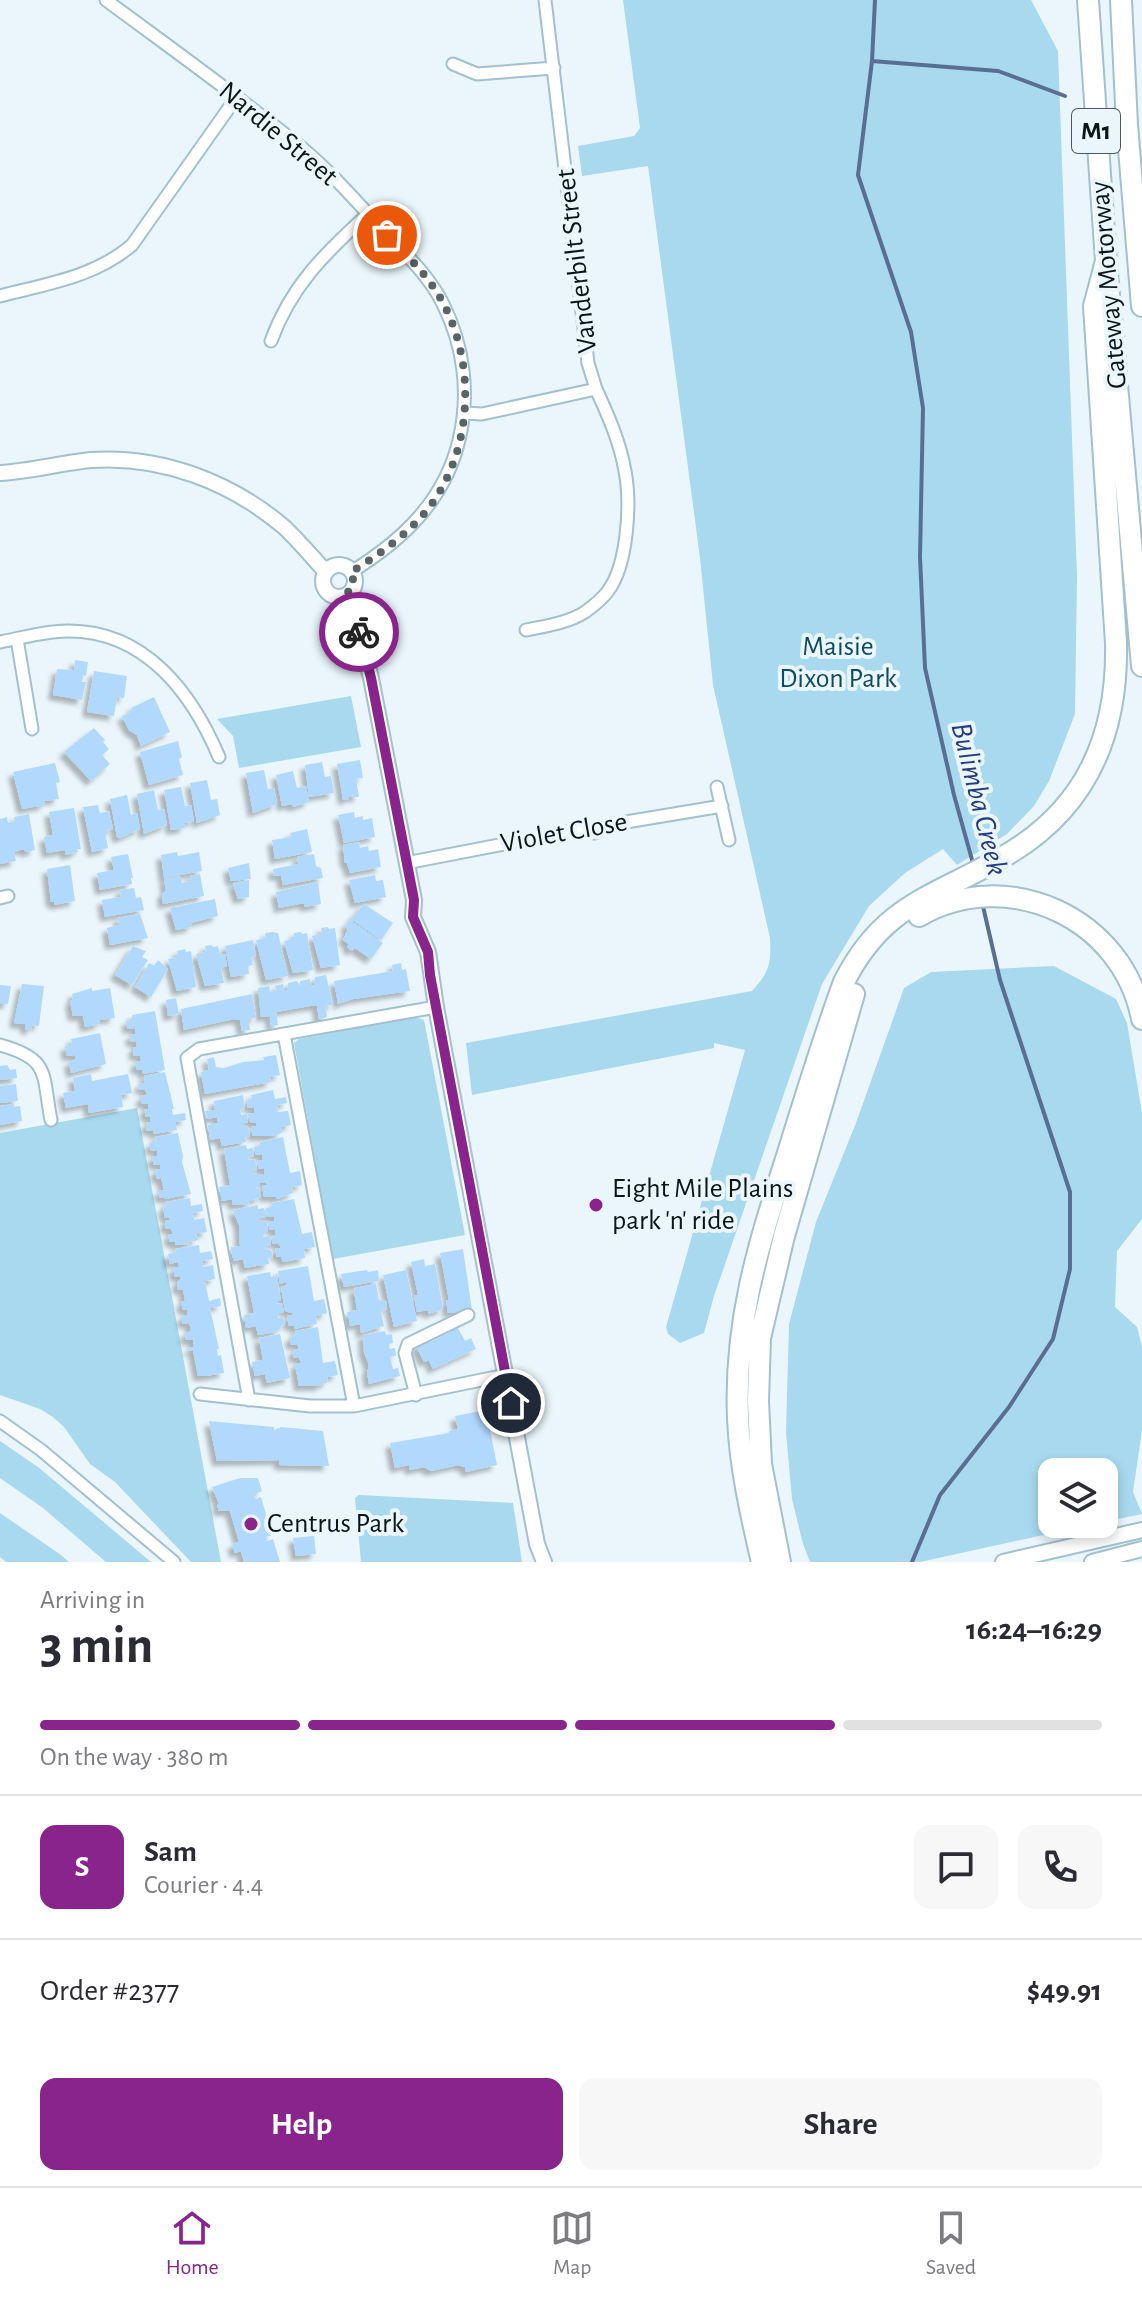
<!DOCTYPE html>
<meta charset="utf-8">
<style>
:root{--surface:#fff;--page:#f7f7f7;--text:#2b2b33;--muted:#7c7c81;--line:#e1e1e2;--accent:#88248c}
body{margin:0;font-family:"Alegreya Sans",sans-serif;background:var(--page);color:var(--text);height:100vh;display:flex;flex-direction:column;font-size:30px;white-space:nowrap}
*{box-sizing:border-box;margin:0}
p{font-size:26px;color:var(--muted)}
.icon{flex:none;width:44px;height:44px;fill:none;stroke:currentColor;stroke-width:2;stroke-linecap:round;stroke-linejoin:round}
.map{position:relative;height:1562px;overflow:hidden}
.sheet{display:flex;flex-direction:column;background:var(--surface);flex:1}
.sheet>*{flex:none}
.buttons{position:absolute;left:1038px;top:1458px;display:grid;gap:16px}
.buttons a{display:grid;place-items:center;width:80px;height:80px;border-radius:16px;background:var(--surface);box-shadow:0 4px 12px #0003;font-size:40px}
.pin{position:absolute;display:grid;place-items:center;width:68px;height:68px;color:#fff;margin:-34px;border:4px solid #fff;border-radius:50%;box-shadow:0 2px 8px #0007}
.courier{position:absolute;display:grid;place-items:center;width:80px;height:80px;margin:-40px;border:6px solid #88248c;border-radius:50%;background:#fff;color:#222;box-shadow:0 2px 10px #0007}
.summary em{font-style:normal;font-weight:700}
.summary div{display:flex;flex-direction:column-reverse}
.summary{display:flex;align-items:center;justify-content:space-between;height:136px;padding:0 40px}
h1{font-size:52px;font-weight:700;line-height:60px}
.bar{display:grid;grid-template-columns:repeat(4,1fr);gap:12px 8px;align-content:center;height:96px;padding:0 40px}
.bar i{height:10px;border-radius:6px;background:var(--line)}
.bar .current{background:var(--accent)}
.bar p{grid-column:span 4}
.line{display:flex;align-items:center;gap:20px;padding:0 40px;border-top:2px solid var(--line)}
.line div{flex:1}
.round{display:grid;place-items:center;flex:none;width:84px;height:84px;border-radius:16px;background:var(--page)}
.button{display:flex;gap:16px;margin-top:auto;padding:16px 40px}
.button a{flex:1;height:92px;border-radius:16px;background:var(--accent);color:#fff;font-size:32px;font-weight:700;line-height:92px;text-align:center}
.button a+a{background:var(--page);color:var(--text)}
.menu{display:flex;justify-content:space-around;align-items:center;height:112px;border-top:2px solid var(--line);background:var(--surface);font-size:22px;color:var(--muted)}
.menu a{display:grid;justify-items:center;gap:4px}
.menu .current{color:var(--accent)}
.map>svg:first-child{display:block}
.green{fill:#a8d9ee}
.lines{fill:none;stroke-linecap:round;stroke-linejoin:round}
.stream{stroke:#5a6e94;stroke-width:4}
.building{fill:#b1d9fe;filter:url(#shadow)}
.minor-casing{stroke:#a2c0ce;stroke-width:15}
.tertiary-casing{stroke:#a2c0ce;stroke-width:18}
.secondary-casing{stroke:#a2c0ce;stroke-width:18}
.motorway-casing{stroke:#a2c0ce;stroke-width:24}
.minor{stroke:#fff;stroke-width:11}
.tertiary{stroke:#fff;stroke-width:14}
.secondary{stroke:#fff;stroke-width:14}
.motorway{stroke:#fff;stroke-width:20}
.done{stroke:#586468;stroke-width:8;stroke-dasharray:0 14.4}
.route{stroke:#88248c;stroke-width:10}
.poi-dot{fill:#88248c;stroke:#eaf6fc;stroke-width:3}
.labels{text-anchor:middle;dominant-baseline:central;stroke-width:8;stroke-linejoin:round;paint-order:stroke}
.shield{fill:#eaf6fc;stroke:#4c585d;stroke-width:2}
.shield-label{font-size:26px;font-weight:bold;fill:#091519}
.street-label{font-size:28px;fill:#091519;stroke:#eaf6fc}
.park-label{font-size:28px;fill:#0f4b60;stroke:#eaf6fc}
.poi-label{font-size:28px;fill:#091519;stroke:#eaf6fc;text-anchor:start}
.water-label{font-size:30px;font-style:italic;fill:#263d7d;stroke:#eaf6fc}
</style>
<div class="map">
<svg width="1142" height="1562" viewBox="0 0 1142 1562">
<defs>
<filter id="shadow"><feDropShadow dx="-5" dy="5" stdDeviation="2" flood-color="#0004"/></filter>
</defs>
<rect width="100%" height="100%" fill="#eaf6fc"/>
<!-- green -->
<path class="green" d="M623 0H1031L1058 51 1077 576 1075 714 1049 781 1034 806 1007 834 957 865 943 849 905 873 869 906 822 984 714 1296 704 1333 680 1343 668 1334 666 1327 745 1050 714 1043V1048L472 1095 466 1043 752 991C770 971 771 964 770 938L713 685 700 558 648 166 582 176 578 146 634 136 640 128Z
M351 696 361 747 239 768 233 736 217 719Z
M1054 966 1116 999 1127 1023 1142 1113V1219L1117 1251 1115 1307 1137 1327 1142 1347V1430L1133 1492 1142 1514 1104 1522V1472H1052V1524H1094L920 1562H810L803 1544 792 1499 786 1432 789 1324 816 1222 856 1123 904 988 931 972Z
M415 1017 424 1020 425 1025 465 1235 333 1259 294 1043 299 1039Z
M137 1108 221 1562H191L115 1482 90 1464 64 1427 53 1417 40 1409 0 1395V1133Z
M0 1441 38 1467 151 1562H106L43 1508 0 1478Z
M359 1495 513 1503 522 1562H361L355 1498Z
M0 1513 61 1555 69 1562H6L0 1557Z"/>
<g class="lines">
<!-- stream -->
<path class="stream" d="M875 0 872 61 858 175 911 332 923 408 920 557 925 668 954 795 974 867
M872 61 998 71 1065 96
M912 1562 940 1495 1009 1407 1053 1339 1070 1269V1192L1000 980 982 902"/>
</g>
<!-- building -->
<path class="building" d="M75 660 88 662 86 676 83 675 82 682H86L82 700 53 695 57 669 74 670Z
M94 671 127 676 124 698 117 697 114 716 87 712Z
M154 697 170 732 141 746 137 735 129 730 122 716 133 711 131 708Z
M94 728 105 740 103 742 109 749 102 755 110 764 91 781 64 752Z
M178 741 182 757 179 759 183 775 149 785 140 752Z
M360 760 363 778 356 779 359 797H348L349 799 343 800 337 764Z
M322 762 325 777 331 776 334 793 309 797 305 765Z
M55 763 60 782 56 783 59 799 44 801 45 805 22 809 13 772Z
M264 770 268 789 274 788 277 804 253 813 246 773Z
M293 771 297 788 306 786 309 802 293 807 292 804 282 806 276 775Z
M207 780 211 800 217 799 220 815 197 823 190 783Z
M181 787 185 806 191 805 194 821 184 823 185 828 171 830 164 790Z
M154 790 158 810 164 809 167 825 144 834 137 794Z
M127 795 131 815 137 813 140 829 120 838 117 837 110 799Z
M98 805 100 813 109 811 113 829 105 831 108 848 92 852 83 807Z
M74 808 81 849H77L78 852 65 855V850L47 853 44 837 53 835 49 812Z
M354 812 355 818 363 816V820L372 818 375 837 344 843 338 815Z
M29 814 35 850 26 852 23 849 14 852 16 861 0 864V819L7 817 8 823 15 821 14 817Z
M307 829 312 852 275 859 272 840 291 837 290 833Z
M359 842 360 848 368 846 369 851 378 849 381 867 350 873 347 863H345L343 845Z
M177 852 178 856 199 852 202 871 164 878 161 855Z
M128 854 133 878H131L132 884 100 890 97 873 114 870 111 857Z
M314 854 316 866 321 868 323 878 283 885 281 875 274 876 273 869 299 864 297 857Z
M249 863 251 879 231 881 228 868Z
M70 865 75 901 54 905V902H51L47 869Z
M200 874 204 896 163 904 162 894 166 890 164 879 180 876 182 883 191 881 190 876Z
M375 875 376 881 383 880 386 897 355 903 349 880Z
M249 880V897L238 899 233 883Z
M318 882 321 904 305 907 304 903 279 908 276 892Z
M134 888 136 898 141 897 144 910 105 917 102 900 121 897 120 890Z
M215 899 218 916 191 923 192 927 176 930 170 908Z
M364 904 393 923 381 940 351 919Z
M140 914 148 938 110 945 107 928 119 925 118 918Z
M350 920 383 943 371 959 355 948 352 951 347 947 349 944 343 940 348 929 345 927Z
M328 927 329 929 335 928 340 965 321 968 312 936 322 934 321 928Z
M272 932 278 933 288 976 266 980 256 940 266 938 265 933Z
M301 932 302 934 307 933 313 970 293 973 284 941 294 939V933Z
M253 940 256 956 251 957 253 965 248 966 249 974 231 977 225 946Z
M212 945 213 947 218 946 220 954H225L227 966 221 968 224 983 205 986 196 954 206 952 205 946Z
M133 946 146 951 142 957 148 960 132 985 115 975Z
M185 949 186 952 191 951 196 987 177 991 168 959 178 957 177 951Z
M158 960 168 969 151 997 135 987 149 963 154 966Z
M401 963 402 970 406 969 410 991 353 999 338 1004 334 981 393 971 392 965Z
M326 975 333 1005 325 1006 327 1017 319 1019 317 1006H310L276 1012 278 1025 271 1026 270 1016 261 1017 258 988 269 986 270 992 276 991 275 986 283 984 284 990H287L288 983 297 981 300 986V981L310 979 311 985H314L315 977Z
M22 984 44 986 39 1026 32 1025 31 1030 25 1029V1024L14 1023Z
M0 985 11 986 8 1004H0Z
M92 988V991L110 988 115 1018 99 1020 100 1024 85 1027 83 1016H73L70 1001 73 1000 72 994Z
M252 994 256 1018 248 1019 250 1030 242 1031 240 1020 234 1019 184 1030 181 1009Z
M176 998 179 1014 168 1016 166 1000Z
M155 1011 165 1070 143 1074 142 1069 137 1070 135 1062 141 1061 140 1055 134 1056 133 1048 137 1047 136 1041 131 1042 130 1035 136 1034 135 1028 128 1029 126 1021 132 1020V1015Z
M100 1033 106 1064 71 1073 69 1062 76 1059 75 1055 67 1056 65 1046 72 1045 71 1039Z
M276 1055 280 1075 270 1077 271 1082 205 1094 201 1072 209 1070 207 1059 214 1057 216 1067 224 1068 243 1062 264 1060 263 1057Z
M7 1065 10 1070 16 1069 17 1078 0 1080V1066Z
M165 1072 174 1109H172L173 1115 185 1113 186 1120 175 1122 177 1130 154 1134 153 1130 147 1131 146 1123 151 1122 150 1116 146 1117 144 1109H148V1103L142 1104 141 1096 147 1095 145 1089 140 1090 139 1084 145 1083 144 1076Z
M91 1074 92 1081 128 1074 132 1093 121 1095 123 1107 89 1113 88 1104 66 1108 63 1093 75 1091 73 1078Z
M16 1084 18 1101 0 1103V1086Z
M273 1090 275 1099 286 1097 287 1103 277 1105 278 1112 288 1111 291 1125 281 1127 282 1133 272 1136H253L251 1127 257 1126 256 1123 250 1122 248 1114 254 1113V1107L248 1108 247 1100 252 1099 251 1095Z
M243 1095 245 1109 240 1110 241 1115 247 1114 248 1122 243 1123V1126L248 1127 250 1136 245 1137 246 1142 222 1146 220 1138 210 1140 208 1125 218 1123 217 1117 207 1119 205 1111 215 1110 214 1101Z
M14 1104V1107L20 1106 22 1121 0 1125V1106Z
M178 1133 183 1156 182 1162 191 1194 165 1199 164 1197 160 1198 158 1191 164 1190 161 1178 157 1179 155 1170 161 1169 160 1164 154 1165 152 1157 157 1156V1150L151 1151 150 1143 156 1142 155 1137Z
M283 1137 290 1173 300 1171 302 1185 292 1187 293 1193 277 1199 276 1197H264L262 1186 267 1185 266 1182 260 1183V1187L253 1188 259 1189 261 1197 250 1201V1204L233 1205 232 1199 222 1201 219 1187 230 1185 224 1149 246 1145 247 1149 253 1148 254 1156 248 1157 249 1160 255 1159 257 1170 252 1171V1174H265L264 1168 259 1169 257 1161 263 1160 262 1154 256 1155 254 1147 260 1146V1142Z
M190 1198 191 1206 202 1204 203 1211 193 1213 194 1220 204 1218 207 1232 196 1234 198 1240 190 1242V1244L175 1245V1242H170L168 1235 173 1234 172 1231 171 1229H166L165 1221 170 1220 169 1217 165 1218 163 1207 167 1206 166 1202Z
M294 1199 302 1234 312 1232 315 1247 304 1249 305 1258 283 1262 281 1256 277 1257 275 1249 280 1248V1246L278 1243 273 1244 271 1236 276 1235 275 1229 270 1230 268 1222 274 1221V1216L267 1217 266 1208 272 1207V1203Z
M258 1205V1209L264 1208 266 1217 260 1218V1221L267 1222 268 1231 263 1235V1237L270 1236 271 1245 266 1246 265 1249 271 1250 273 1257 268 1258 269 1264 245 1268 243 1259 234 1261 232 1255 231 1247 240 1246 239 1225 233 1210Z
M199 1245 200 1253 211 1251 213 1259 202 1261 203 1267 213 1265 215 1279 205 1281 209 1301 220 1298 221 1306 210 1308 219 1349H217L218 1356 221 1355 224 1373 206 1376H198L193 1350 189 1351 188 1348 194 1347 193 1340H186L185 1333 191 1331 190 1326 189 1323 183 1324 182 1316 187 1315 188 1312 187 1309 183 1310 181 1302 185 1301 183 1289 178 1290 177 1282 181 1279 180 1276 175 1277 173 1268 179 1267 178 1262 170 1264 168 1254 176 1253 175 1249Z
M463 1249 472 1310 448 1313 446 1300H449L440 1253Z
M424 1259 425 1266 435 1264 443 1309 428 1314V1310L417 1312 414 1296 418 1295 411 1262Z
M308 1266 314 1301 324 1299 327 1313 316 1316 317 1324 294 1329V1325L289 1326 287 1316 293 1315 292 1313 285 1311 281 1287 287 1285 286 1282 280 1284 278 1271Z
M367 1270 368 1272 378 1270 379 1281 344 1287 341 1274Z
M406 1270 417 1321 394 1327 383 1275Z
M270 1272 271 1277 277 1276 281 1301H277V1304L282 1303 284 1312 279 1313 278 1318 283 1317 285 1325 280 1326V1329L275 1332 258 1335 256 1326 246 1328 244 1315 254 1313 247 1276Z
M376 1284 379 1300 386 1301 387 1309 382 1310 381 1313 384 1326 361 1333 360 1324 350 1326 349 1319 347 1312 357 1310 354 1291 355 1288Z
M318 1327 323 1363 335 1361 338 1375 328 1377 327 1383 320 1384 321 1386H299L295 1364 301 1363 299 1357 294 1358 293 1350 298 1349V1346L297 1344 291 1345 290 1337 296 1335 295 1331Z
M458 1328 465 1341 471 1338 476 1349 433 1369 429 1360 424 1362 416 1346 429 1339 430 1342Z
M385 1331 386 1335 392 1334 393 1343 389 1344V1347L390 1349 395 1348 396 1356 390 1357 393 1369 398 1368 400 1376 369 1384 367 1372 369 1365 364 1352 363 1335Z
M280 1334 290 1378 267 1383 265 1374 255 1376 252 1362 263 1360 259 1338Z
M486 1410 497 1465 466 1472 465 1467 458 1465 431 1471 424 1467 410 1470 409 1465 395 1468 390 1443 449 1433V1431L458 1429 455 1416Z
M209 1421 274 1427V1430L281 1427 323 1431 329 1466 279 1465V1460L217 1461Z
M240 1478H258L262 1491 253 1495 256 1499 261 1497 272 1535 266 1537 267 1541 273 1539 280 1562H244L241 1551 235 1553 232 1544 239 1542 230 1511H219L217 1505 219 1504 212 1487Z
M314 1536 316 1554 296 1556 293 1538Z"/>
<g class="lines">
<!-- minor casing -->
<g class="minor-casing">
<path id="minor" d="M106 0C168 46 231 91 291 139 325 165 353 198 382 229 403 252 429 275 443 304 464 346 470 394 459 440 445 500 403 540 351 572
M453 64 477 74 554 68
M0 296C46 284 95 277 132 245L236 98
M271 341C291 286 325 253 368 214
M465 413 482 414 596 389 588 363 545 0
M526 630C546 626 568 623 585 612 592 607 603 598 608 591 628 564 631 503 625 471 620 442 608 415 596 389
M17 639 32 729
M0 642C22 638 45 631 67 631 145 630 192 693 219 757
M717 787 729 840
M406 863 576 830 595 833 614 824 722 806
M0 898 8 896
M284 1034 354 1406
M0 1045C51 1059 42 1074 51 1120
M200 1394 310 1406H354L506 1375
M416 1395 405 1353 408 1344 468 1315
M249 1400 187 1058 199 1049 436 1007
M0 1421 41 1450 174 1562"/>
</g>
<!-- tertiary casing -->
<g class="tertiary-casing">
<path id="tertiary" d="M0 473C31 471 61 463 91 460 161 455 231 482 284 527 299 541 312 557 326 572
M323 581a16 16 0 1 1 32 0a16 16 0 1 1-32 0Z
M346 595 356 620 371 678 414 900 413 917 428 952 436 1007 537 1544 544 1562"/>
</g>
<!-- secondary casing -->
<g class="secondary-casing">
<path id="secondary" d="M1003 1562 1142 1530
M1092 1562 1142 1549"/>
</g>
<!-- motorway casing -->
<g class="motorway-casing">
<path id="motorway" d="M1088 0 1106 261 1142 666
M1121 0 1127 125 1142 306
M919 916C1008 865 1123 918 1142 1019
M762 1562C751 1515 740 1467 738 1418 734 1322 758 1246 787 1156 805 1098 823 1039 844 982 883 904 934 897 1003 857 1086 810 1118 736 1116 643L1094 306 1106 261
M780 1562 761 1464 758 1401 760 1338 784 1236 854 994"/>
</g>
<!-- minor -->
<use href="#minor" class="minor"/>
<!-- tertiary -->
<use href="#tertiary" class="tertiary"/>
<!-- secondary -->
<use href="#secondary" class="secondary"/>
<!-- motorway -->
<use href="#motorway" class="motorway"/>
</g>
<g class="lines">
<!-- done -->
<path class="done" d="M359 632 346 595 354 583 351 572C379 555 411 532 431 505 473 447 476 363 442 301 428 275 407 256 387 235"/>
<!-- route -->
<path class="route" d="M359 632 371 678 414 900 413 917 428 952 430 975 511 1403"/>
</g>
<!-- markers -->
<g class="poi-dot">
<circle cx="596" cy="1205" r="8"/>
<circle cx="251" cy="1524" r="8"/>
</g>
<g class="labels">
<!-- shield labels -->
<rect class="shield" x="1072" y="109" width="48" height="44" rx="6"/>
<g class="shield-label">
<text x="1096" y="131">M1</text>
</g>
<!-- street labels -->
<g class="street-label">
<text transform="translate(278 134) rotate(40)">Nardie Street</text>
<text transform="translate(577 261) rotate(-97)">Vanderbilt Street</text>
<text transform="translate(1109 285) rotate(-95)">Gateway Motorway</text>
<text transform="translate(564 833) rotate(-10)">Violet Close</text>
</g>
<!-- park labels -->
<g class="park-label">
<text x="838" y="647">Maisie<tspan x="838" dy="32">Dixon Park</tspan></text>
</g>
<!-- poi labels -->
<g class="poi-label">
<text x="612" y="1189">Eight Mile Plains<tspan x="612" dy="32">park 'n' ride</tspan></text>
<text x="267" y="1524">Centrus Park</text>
</g>
<!-- water labels -->
<g class="water-label">
<text transform="translate(979 799) rotate(76)">Bulimba Creek</text>
</g>
</g>
</svg>
<div class="buttons">
<a><svg class="icon" aria-label="layers" viewBox="0 0 24 24"><path d="M12 4l9 5-9 5-9-5zM3 14l9 5 9-5"/></svg></a>
</div>
<div class="pin" style="left:387px;top:235px;background:#ea580c"><svg class="icon" aria-label="bag" viewBox="0 0 24 24"><path d="M5 8h14l-1 12H6zM9 8a3 3 0 0 1 6 0"/></svg></div>
<div class="pin" style="left:511px;top:1403px;background:#1f2937"><svg class="icon" aria-label="home" viewBox="0 0 24 24"><path d="M3 11l9-7 9 7M6 9v11h12V9"/></svg></div>
<div class="courier" style="left:359px;top:632px"><svg class="icon" aria-label="bike" viewBox="0 0 24 24"><circle cx="6" cy="16" r="4"/><circle cx="18" cy="16" r="4"/><path d="M6 16l4-8h5l3 8M10 8l3 8H6M13 5h3"/></svg></div>
</div>
<section class="sheet">
<div class="summary"><div><h1>3 min</h1><p>Arriving in</p></div><em>16:24–16:29</em></div>
<div class="bar"><i class="current"></i><i class="current"></i><i class="current"></i><i></i><p>On the way · 380 m</p></div>
<div class="line" style="height:144px"><b class="round" style="background:var(--accent);color:#fff">S</b><div><b>Sam</b><p>Courier · 4.4</p></div><a class="round"><svg class="icon" aria-label="chat" viewBox="0 0 24 24"><path d="M4 5h16v11H9l-5 4z"/></svg></a><a class="round"><svg class="icon" aria-label="phone" viewBox="0 0 24 24"><path d="M5 4h4l2 5-3 2q2 4 5 5l2-3 5 2v4C11 20 4 13 5 4z"/></svg></a></div>
<div class="line" style="height:104px"><div>Order #2377</div><b>$49.91</b></div>
<div class="button"><a>Help</a><a>Share</a></div>
</section>
<nav class="menu">
<a class="current"><svg class="icon" aria-label="home" viewBox="0 0 24 24"><path d="M3 11l9-7 9 7M6 9v11h12V9"/></svg>Home</a>
<a><svg class="icon" aria-label="map" viewBox="0 0 24 24"><path d="M3 6l6-2 6 2 6-2v14l-6 2-6-2-6 2zM9 4v14M15 6v14"/></svg>Map</a>
<a><svg class="icon" aria-label="saved" viewBox="0 0 24 24"><path d="M7 4h10v16l-5-4-5 4z"/></svg>Saved</a>
</nav>
